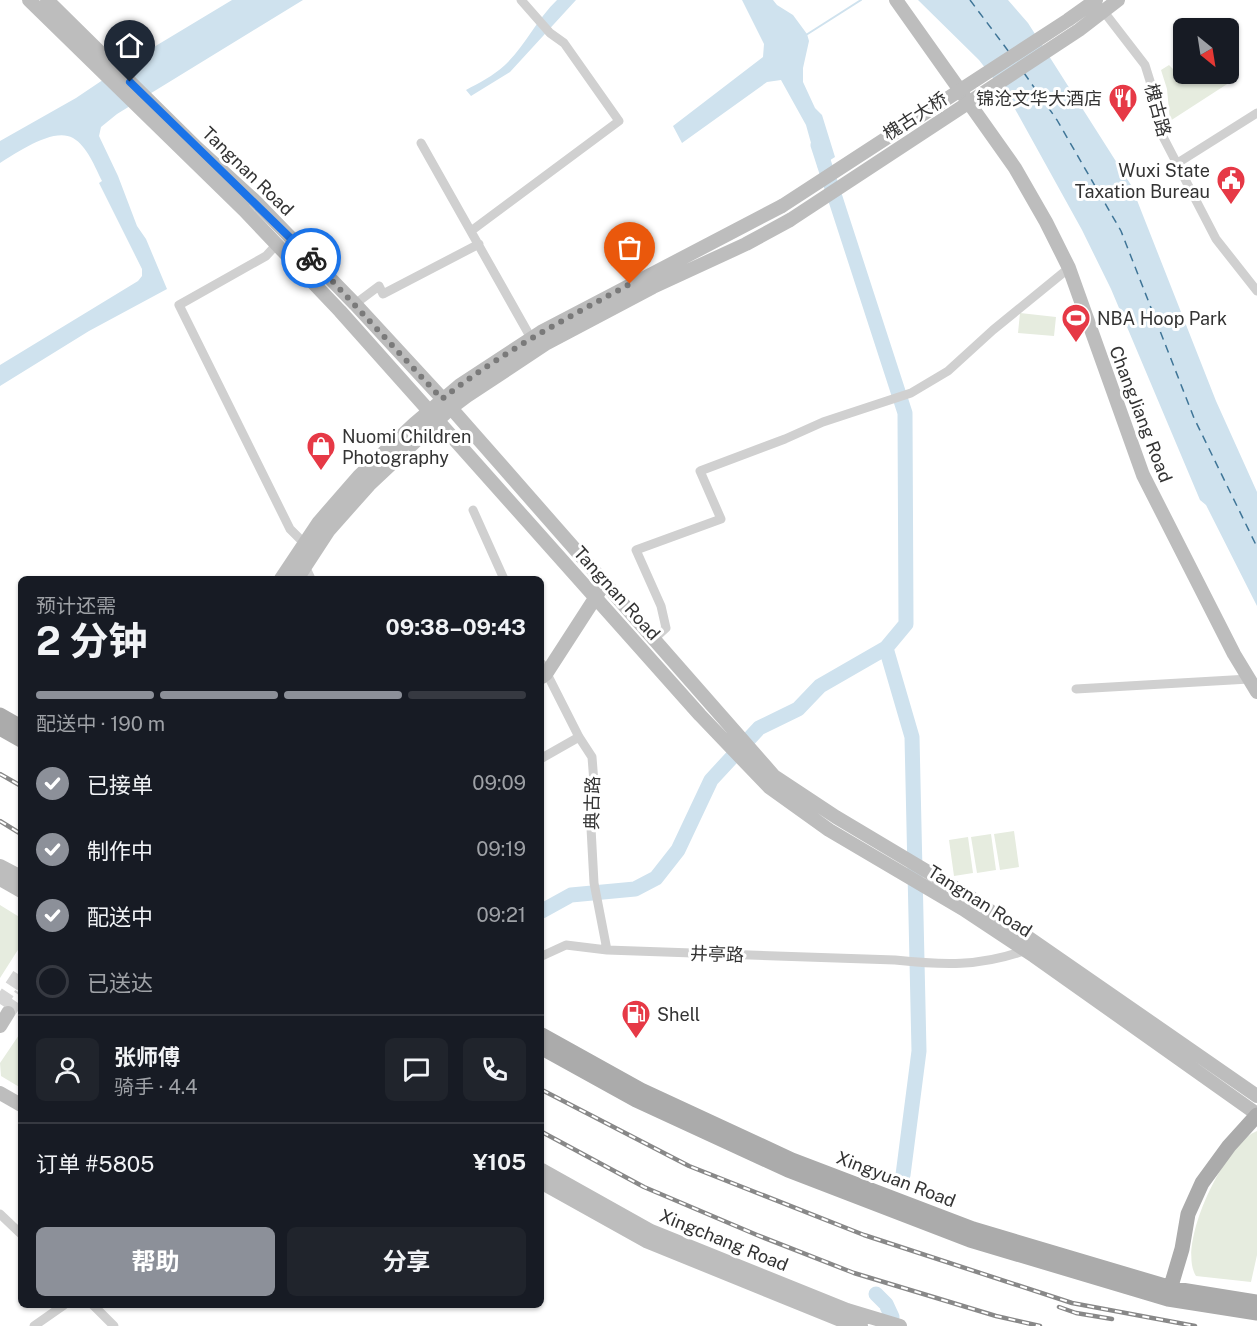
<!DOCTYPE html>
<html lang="zh">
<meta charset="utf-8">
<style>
:root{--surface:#171b24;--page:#20242c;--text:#f1f3f6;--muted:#9ea1a6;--line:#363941;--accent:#8c9099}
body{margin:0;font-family:"Public Sans","Noto Sans SC",sans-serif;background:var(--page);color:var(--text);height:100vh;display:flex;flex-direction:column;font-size:22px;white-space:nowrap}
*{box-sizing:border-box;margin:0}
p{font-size:20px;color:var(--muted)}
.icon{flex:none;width:33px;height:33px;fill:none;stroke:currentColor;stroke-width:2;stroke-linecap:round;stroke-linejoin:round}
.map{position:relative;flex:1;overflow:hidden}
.sheet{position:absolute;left:18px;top:576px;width:526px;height:732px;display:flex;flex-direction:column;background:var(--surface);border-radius:9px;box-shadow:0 2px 4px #0004}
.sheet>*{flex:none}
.needle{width:39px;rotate:150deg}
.fabs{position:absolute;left:1173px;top:18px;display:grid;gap:12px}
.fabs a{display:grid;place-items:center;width:66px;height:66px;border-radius:9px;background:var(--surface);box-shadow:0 2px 4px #0004;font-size:30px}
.pin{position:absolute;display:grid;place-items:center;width:51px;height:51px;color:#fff;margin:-62px -26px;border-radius:50% 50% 50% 0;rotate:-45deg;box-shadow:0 0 6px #0007}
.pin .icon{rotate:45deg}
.courier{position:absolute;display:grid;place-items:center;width:60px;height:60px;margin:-30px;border:4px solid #1a73e8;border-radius:50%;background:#fff;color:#222;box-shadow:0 2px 8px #0007}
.headline em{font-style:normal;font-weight:700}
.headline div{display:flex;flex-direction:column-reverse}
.headline{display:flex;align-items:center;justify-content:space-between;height:102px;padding:0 18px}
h1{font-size:39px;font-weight:700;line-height:45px}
.bar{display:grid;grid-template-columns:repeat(4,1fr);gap:9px 6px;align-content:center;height:72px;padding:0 18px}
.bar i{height:8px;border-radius:4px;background:var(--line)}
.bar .current{background:var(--accent)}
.bar p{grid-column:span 4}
.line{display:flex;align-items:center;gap:15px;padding:0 18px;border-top:2px solid var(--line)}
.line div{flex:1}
.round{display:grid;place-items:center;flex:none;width:63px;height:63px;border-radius:9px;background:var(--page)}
ol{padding:0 18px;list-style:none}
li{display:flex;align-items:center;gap:18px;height:66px}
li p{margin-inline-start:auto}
li .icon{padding:6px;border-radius:50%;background:var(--accent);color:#fff;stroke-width:4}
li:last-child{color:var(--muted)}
li i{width:33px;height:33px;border:3px solid var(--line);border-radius:50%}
.cta{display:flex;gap:12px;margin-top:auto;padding:12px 18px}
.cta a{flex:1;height:69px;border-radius:9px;background:var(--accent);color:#fff;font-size:24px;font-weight:700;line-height:69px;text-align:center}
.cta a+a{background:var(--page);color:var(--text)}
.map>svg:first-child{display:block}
.green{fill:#e6ecdf}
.water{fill:#cfe2ee}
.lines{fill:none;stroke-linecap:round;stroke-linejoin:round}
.stream{stroke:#cfe2ee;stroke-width:2}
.river{stroke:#cfe2ee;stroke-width:15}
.ferry{stroke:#3f7597;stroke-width:1.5;stroke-dasharray:8 6;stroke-linecap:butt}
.secondary-tunnel{stroke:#d6d6d6;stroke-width:14;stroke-dasharray:14 7;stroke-linecap:butt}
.street{stroke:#d0d0d0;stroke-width:9}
.secondary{stroke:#bdbdbd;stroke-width:14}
.primary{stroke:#ababab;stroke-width:15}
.rail-casing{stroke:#888;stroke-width:4.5}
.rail{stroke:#fff;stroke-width:2;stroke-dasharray:7;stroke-linecap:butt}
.secondary-bridge{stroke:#bdbdbd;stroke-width:14}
.done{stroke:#7a7a7a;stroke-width:6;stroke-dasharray:0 10.8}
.route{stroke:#1a73e8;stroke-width:8}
.labels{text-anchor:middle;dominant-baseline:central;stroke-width:6;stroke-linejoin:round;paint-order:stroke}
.poi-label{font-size:18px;fill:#333;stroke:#fff;text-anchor:start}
.street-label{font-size:18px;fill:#333;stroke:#fff}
</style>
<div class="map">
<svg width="1257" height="1326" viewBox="0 0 1257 1326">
<rect width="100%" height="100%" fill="#fff"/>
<!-- green -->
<path class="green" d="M1229 58 1238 77 1170 121 1167 89 1161 70 1169 65 1178 74 1183 70 1184 74H1228Z
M1020 313 1056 317 1054 336 1018 333Z
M1014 831 1019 867 1000 870 994 834Z
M991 834 996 870 977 873 971 837Z
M968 837 973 873 954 876 949 840Z
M0 905 21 918V945L0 978Z
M21 1032V1088L1 1076 0 1063Z
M1257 1131V1255L1251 1282 1196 1276C1176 1245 1225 1143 1257 1131Z"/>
<!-- water -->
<path class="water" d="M232 0H303L117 114 101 127 99 136 118 176 137 226 146 239 167 289 89 331 0 386V365L138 281 142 276V269L99 183 102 181C95 167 87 146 73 138 53 127 17 153 0 163V141L76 98 134 59Z
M557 0H576L510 72 471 96 466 90C479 83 493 76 505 65 525 46 537 19 557 0Z
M742 0H773L777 5 793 15 807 34 809 41 803 68V82L815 108 822 115 835 157 818 168 806 125 781 80 767 82 682 143 673 126 763 57 764 44Z
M918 0H1008L1028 23 1131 185 1216 401 1257 492V606L1206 505 1200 500 1111 289 1082 230 1010 100 979 60Z"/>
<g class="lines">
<!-- stream -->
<path class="stream" d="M806 35 861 0"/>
<!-- river -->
<path class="river" d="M818 145 905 413 906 624 886 648 912 737 919 1051 903 1175
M542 911 571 895 635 889 656 878 678 850 711 780 759 728 798 709 820 686 886 648
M876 1294 886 1304 892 1317"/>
<!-- ferry -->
<path class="ferry" d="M970 0 1009 52
M1024 73 1057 120 1121 231 1194 418 1257 547"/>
<!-- secondary-tunnel -->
<path class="secondary-tunnel" d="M0 1004 21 972
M8 1013 21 994"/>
<!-- street -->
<path class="street" d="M1101 8 1145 65 1150 81 1160 131 1216 239 1257 291
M421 143 531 338
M1176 164 1257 113
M471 231 619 121 564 43 550 33 521 0
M277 244 266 256 179 305 290 529 304 543
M355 304 379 286 383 294 479 244
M473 510 504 579
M305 566 311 579
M654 639 666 628 661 606 636 550 721 519 700 471 785 439 823 422 911 393 948 371 993 330 1069 268
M542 664 579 737 592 757 594 783 591 828 594 883 607 950
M1076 689 1249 679
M542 758 579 737
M542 956 566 945 607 950 895 960C942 965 980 967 1026 950
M0 1214 21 1234
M93 1305 114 1326
M34 1326 64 1305"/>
<!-- secondary -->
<path class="secondary" d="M29 0 244 210 340 311 700 715 769 787 829 830 963 909 1034 956 1257 1114
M47 0 197 148 255 201 355 304 451 408 774 776 836 817 970 897 1257 1096
M896 0 1015 168 1046 222 1069 268 1143 475 1234 654 1257 692
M281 579 319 522 359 476 414 424 460 385 541 332 782 206
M297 579 329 530 369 485 451 408 467 396 547 343 653 287 746 244 790 220
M542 677 546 674 599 592
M0 866 21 877
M0 879 21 891
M0 1026 8 1013
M0 1093 21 1105
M542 1170 651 1231 847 1310 900 1326
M542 1183 646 1241 843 1321 861 1326"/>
<!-- primary -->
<path class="primary" d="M0 715 21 727
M0 728 21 740
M542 1035 641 1090 792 1160 973 1229 1175 1289 1257 1302
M542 1048 636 1100 788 1170 970 1240 1168 1299 1257 1313
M1168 1296 1182 1249 1188 1214 1202 1183 1229 1146 1257 1115"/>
<!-- rail casing -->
<g class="rail-casing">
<path id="rail" d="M0 774 21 786
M0 821 21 834
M542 1090 689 1166 864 1235 1072 1303 1195 1326
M542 1132 644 1187 757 1235 854 1273 996 1316 1040 1326
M1059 1307 1076 1313 1112 1319"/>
</g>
<!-- rail -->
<use href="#rail" class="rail"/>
<!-- secondary-bridge -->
<path class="secondary-bridge" d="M782 206 1068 20 1096 0
M790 220 1079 30 1118 0"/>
</g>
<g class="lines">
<!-- done -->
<path class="done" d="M311 258 442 399C500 353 565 319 630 284"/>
<!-- route -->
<path class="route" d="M130 82 311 258"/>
</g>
<!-- icons -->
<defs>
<g id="restaurant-pin" transform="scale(1.5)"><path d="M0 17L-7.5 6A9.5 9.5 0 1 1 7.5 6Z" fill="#e63946" stroke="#fff"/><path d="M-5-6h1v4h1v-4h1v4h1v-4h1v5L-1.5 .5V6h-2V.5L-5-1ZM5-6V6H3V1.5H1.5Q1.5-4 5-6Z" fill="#fff"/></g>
<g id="civic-pin" transform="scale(1.5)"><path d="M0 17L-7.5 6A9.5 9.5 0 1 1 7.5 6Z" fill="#e63946" stroke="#fff"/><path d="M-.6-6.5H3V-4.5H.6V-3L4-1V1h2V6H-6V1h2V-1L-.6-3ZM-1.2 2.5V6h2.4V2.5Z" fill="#fff"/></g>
<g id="stadium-pin" transform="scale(1.5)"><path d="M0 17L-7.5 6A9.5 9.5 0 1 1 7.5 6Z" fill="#e63946" stroke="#fff"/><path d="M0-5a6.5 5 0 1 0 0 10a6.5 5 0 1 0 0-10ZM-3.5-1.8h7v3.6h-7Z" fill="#fff"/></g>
<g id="shop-pin" transform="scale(1.5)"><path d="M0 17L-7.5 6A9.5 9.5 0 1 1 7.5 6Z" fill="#e63946" stroke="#fff"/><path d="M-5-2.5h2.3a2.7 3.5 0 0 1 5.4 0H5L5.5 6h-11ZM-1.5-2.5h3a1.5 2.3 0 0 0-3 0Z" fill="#fff"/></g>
<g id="fuel-pin" transform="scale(1.5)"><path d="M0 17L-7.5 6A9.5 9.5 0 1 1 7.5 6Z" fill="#e63946" stroke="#fff"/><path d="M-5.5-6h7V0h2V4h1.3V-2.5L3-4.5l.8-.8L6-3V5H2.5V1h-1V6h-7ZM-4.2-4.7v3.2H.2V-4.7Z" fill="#fff"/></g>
</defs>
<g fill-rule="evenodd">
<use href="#restaurant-pin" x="1123" y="98"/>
<use href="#civic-pin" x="1231" y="180"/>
<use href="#stadium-pin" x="1076" y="318"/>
<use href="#shop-pin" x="321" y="446"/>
<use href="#fuel-pin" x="636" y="1014"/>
</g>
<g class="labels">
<!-- poi labels -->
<g class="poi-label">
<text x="1102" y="98" text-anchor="end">锦沧文华大酒店</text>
<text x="1210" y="170" text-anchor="end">Wuxi State<tspan x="1210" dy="21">Taxation Bureau</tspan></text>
<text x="1097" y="318">NBA Hoop Park</text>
<text x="342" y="436">Nuomi Children<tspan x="342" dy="21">Photography</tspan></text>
<text x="657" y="1014">Shell</text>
</g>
<!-- street labels -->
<g class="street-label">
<text transform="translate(1158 110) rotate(75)">槐古路</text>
<text transform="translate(915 116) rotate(-33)">槐古大桥</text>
<text transform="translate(248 171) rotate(44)">Tangnan Road</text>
<text transform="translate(1141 414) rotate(69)">ChangJiang Road</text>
<text transform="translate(617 593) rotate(48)">Tangnan Road</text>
<text transform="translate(592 803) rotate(-89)">典古路</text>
<text transform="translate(980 901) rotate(32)">Tangnan Road</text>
<text transform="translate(717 954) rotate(2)">井亭路</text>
<text transform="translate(896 1179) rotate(21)">Xingyuan Road</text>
<text transform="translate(724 1240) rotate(22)">Xingchang Road</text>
</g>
</g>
</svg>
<div class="fabs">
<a><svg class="needle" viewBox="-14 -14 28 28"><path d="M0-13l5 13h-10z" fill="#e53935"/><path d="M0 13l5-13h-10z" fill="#9ea1a6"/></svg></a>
</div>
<div class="pin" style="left:630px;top:284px;background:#ea580c"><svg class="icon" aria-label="bag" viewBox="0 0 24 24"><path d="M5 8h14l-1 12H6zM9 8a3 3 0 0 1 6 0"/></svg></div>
<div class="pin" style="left:130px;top:82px;background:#1f2937"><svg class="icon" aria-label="home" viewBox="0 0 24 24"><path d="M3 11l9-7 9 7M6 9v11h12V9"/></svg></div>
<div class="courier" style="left:311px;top:258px"><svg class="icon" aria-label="bike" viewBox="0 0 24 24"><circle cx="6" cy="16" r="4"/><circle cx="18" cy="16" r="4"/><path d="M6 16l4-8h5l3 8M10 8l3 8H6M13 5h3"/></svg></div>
<section class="sheet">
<div class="headline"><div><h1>2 分钟</h1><p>预计还需</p></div><em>09:38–09:43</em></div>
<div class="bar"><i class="current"></i><i class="current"></i><i class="current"></i><i></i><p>配送中 · 190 m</p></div>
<ol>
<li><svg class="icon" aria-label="check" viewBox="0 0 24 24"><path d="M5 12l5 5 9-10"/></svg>已接单<p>09:09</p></li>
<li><svg class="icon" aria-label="check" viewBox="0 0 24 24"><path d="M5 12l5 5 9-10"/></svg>制作中<p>09:19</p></li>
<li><svg class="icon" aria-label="check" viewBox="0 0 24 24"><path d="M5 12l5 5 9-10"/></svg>配送中<p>09:21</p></li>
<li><i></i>已送达</li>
</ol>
<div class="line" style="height:108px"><a class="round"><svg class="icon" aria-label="person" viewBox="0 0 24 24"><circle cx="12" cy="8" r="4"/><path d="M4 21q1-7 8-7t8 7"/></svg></a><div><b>张师傅</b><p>骑手 · 4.4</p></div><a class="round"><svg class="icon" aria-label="chat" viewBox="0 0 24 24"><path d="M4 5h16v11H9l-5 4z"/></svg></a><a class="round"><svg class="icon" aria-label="phone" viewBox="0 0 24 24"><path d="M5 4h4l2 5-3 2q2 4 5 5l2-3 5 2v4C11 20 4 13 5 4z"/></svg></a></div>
<div class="line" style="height:78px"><div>订单 #5805</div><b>¥105</b></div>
<div class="cta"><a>帮助</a><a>分享</a></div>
</section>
</div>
